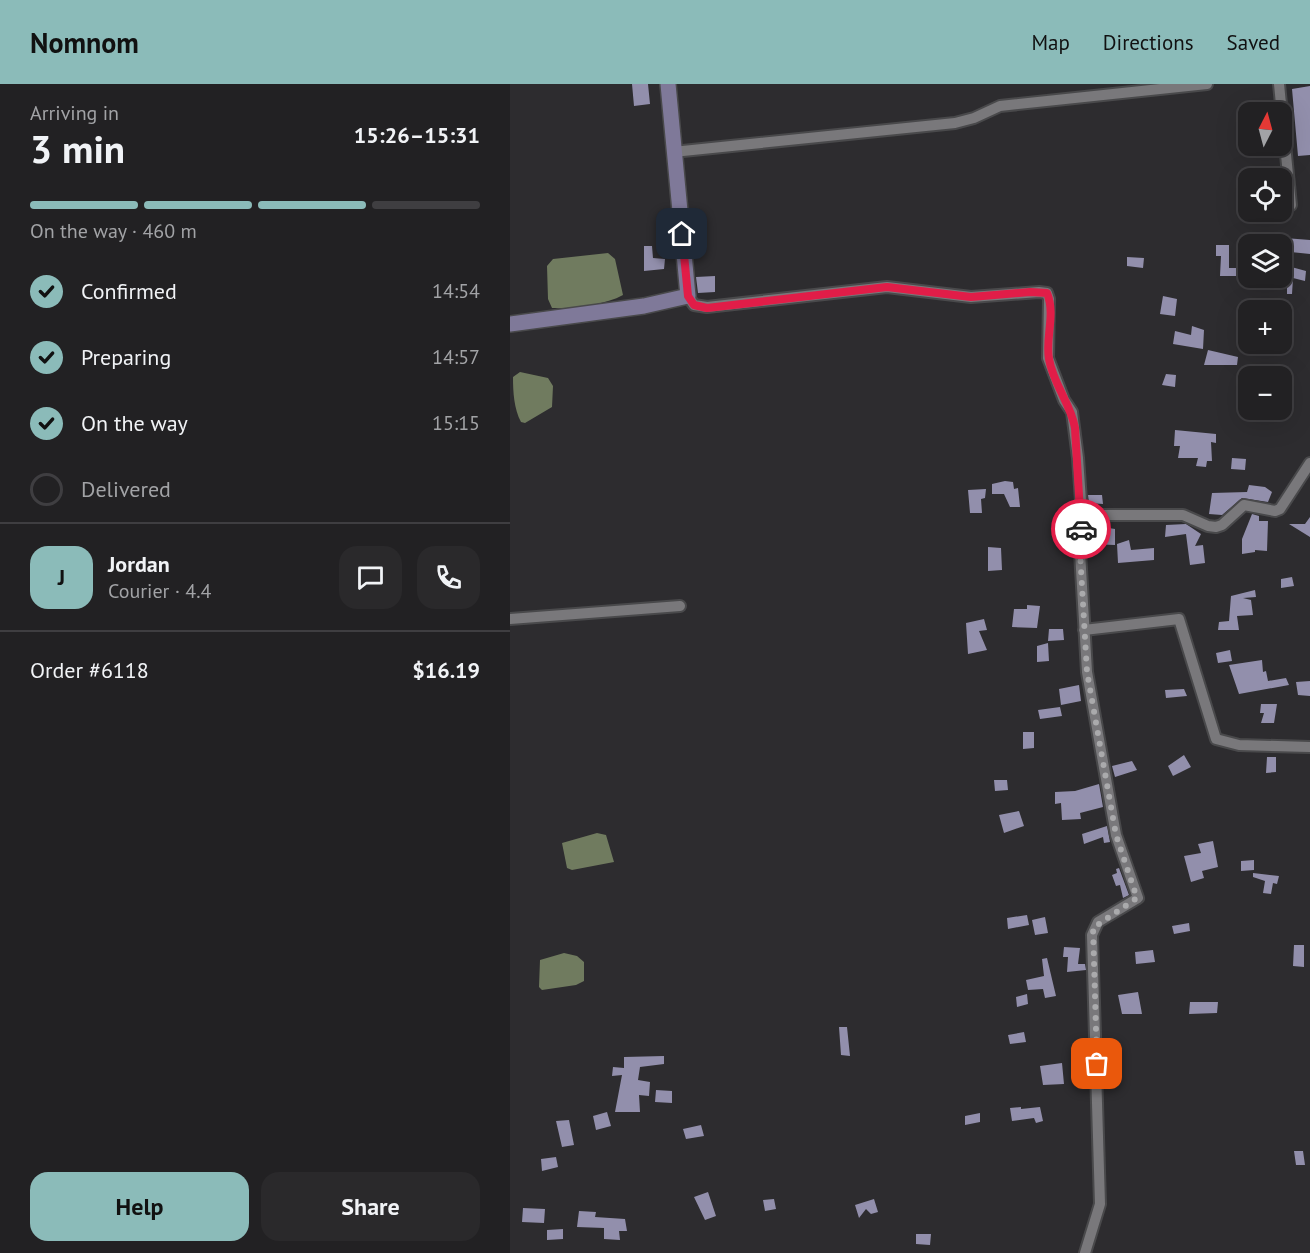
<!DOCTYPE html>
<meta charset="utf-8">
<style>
:root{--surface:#222123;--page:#2a292b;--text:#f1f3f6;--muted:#a2a3a6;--line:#3f3e41;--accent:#8bbbb9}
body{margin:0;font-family:"PT Sans",sans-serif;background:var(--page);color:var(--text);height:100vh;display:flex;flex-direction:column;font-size:22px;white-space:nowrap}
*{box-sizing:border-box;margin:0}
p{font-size:20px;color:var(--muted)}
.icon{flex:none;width:33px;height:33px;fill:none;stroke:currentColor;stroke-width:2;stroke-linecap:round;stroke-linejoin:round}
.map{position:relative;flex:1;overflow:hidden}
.side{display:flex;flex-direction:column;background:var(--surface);width:510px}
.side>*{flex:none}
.needle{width:39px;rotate:6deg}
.fabs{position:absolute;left:728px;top:18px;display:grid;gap:12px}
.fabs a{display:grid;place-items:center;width:54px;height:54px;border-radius:12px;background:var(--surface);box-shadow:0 6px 24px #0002,0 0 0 2px var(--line);font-size:30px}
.pin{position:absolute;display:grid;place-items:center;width:51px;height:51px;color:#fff;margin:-26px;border-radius:12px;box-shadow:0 3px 9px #0006}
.courier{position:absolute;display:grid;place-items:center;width:60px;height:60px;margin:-30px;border:4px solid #e11d48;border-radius:50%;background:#fff;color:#222;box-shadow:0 2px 8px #0007}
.summary em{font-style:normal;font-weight:700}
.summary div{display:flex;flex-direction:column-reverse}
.summary{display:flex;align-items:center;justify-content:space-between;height:102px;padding:0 30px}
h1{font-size:39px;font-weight:700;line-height:45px}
.bar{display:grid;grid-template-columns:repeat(4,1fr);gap:9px 6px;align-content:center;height:72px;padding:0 30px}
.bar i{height:8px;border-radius:4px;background:var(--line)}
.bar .active{background:var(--accent)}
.bar p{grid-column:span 4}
.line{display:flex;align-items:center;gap:15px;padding:0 30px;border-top:2px solid var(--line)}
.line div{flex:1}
.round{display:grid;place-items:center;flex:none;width:63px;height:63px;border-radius:18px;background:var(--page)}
ol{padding:0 30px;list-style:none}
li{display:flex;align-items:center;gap:18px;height:66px}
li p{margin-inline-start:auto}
li .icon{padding:6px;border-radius:50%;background:var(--accent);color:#111;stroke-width:4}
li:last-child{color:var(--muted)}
li i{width:33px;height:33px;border:3px solid var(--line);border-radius:50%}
.button{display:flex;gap:12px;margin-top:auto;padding:12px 30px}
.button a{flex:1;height:69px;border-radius:18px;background:var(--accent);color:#111;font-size:24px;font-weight:700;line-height:69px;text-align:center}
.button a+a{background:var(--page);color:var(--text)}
header{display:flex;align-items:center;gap:36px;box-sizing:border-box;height:84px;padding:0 30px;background:var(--accent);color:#111}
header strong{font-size:28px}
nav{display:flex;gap:33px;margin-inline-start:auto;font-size:21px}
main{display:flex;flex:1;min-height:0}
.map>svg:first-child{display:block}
.water{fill:#707b5f}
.building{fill:#928fac}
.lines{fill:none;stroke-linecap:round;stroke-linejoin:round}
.street-casing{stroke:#49494b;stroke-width:14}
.secondary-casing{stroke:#49494b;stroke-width:18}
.street{stroke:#79787b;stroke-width:10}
.secondary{stroke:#7f7999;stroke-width:15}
.done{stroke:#aaaaac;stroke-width:6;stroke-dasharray:0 10.8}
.route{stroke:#e11d48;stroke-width:8}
</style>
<header>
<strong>Nomnom</strong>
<nav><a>Map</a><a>Directions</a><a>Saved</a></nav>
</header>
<main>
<section class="side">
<div class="summary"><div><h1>3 min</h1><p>Arriving in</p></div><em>15:26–15:31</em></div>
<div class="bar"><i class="active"></i><i class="active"></i><i class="active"></i><i></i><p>On the way · 460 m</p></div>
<ol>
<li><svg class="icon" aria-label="check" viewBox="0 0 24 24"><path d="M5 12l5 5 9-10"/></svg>Confirmed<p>14:54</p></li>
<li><svg class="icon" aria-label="check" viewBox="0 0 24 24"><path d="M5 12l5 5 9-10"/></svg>Preparing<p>14:57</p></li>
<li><svg class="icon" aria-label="check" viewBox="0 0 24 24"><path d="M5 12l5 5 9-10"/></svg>On the way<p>15:15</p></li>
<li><i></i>Delivered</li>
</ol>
<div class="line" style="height:108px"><b class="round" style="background:var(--accent);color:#111">J</b><div><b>Jordan</b><p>Courier · 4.4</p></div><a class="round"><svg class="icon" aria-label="chat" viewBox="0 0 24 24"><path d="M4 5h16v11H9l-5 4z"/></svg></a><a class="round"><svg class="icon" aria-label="phone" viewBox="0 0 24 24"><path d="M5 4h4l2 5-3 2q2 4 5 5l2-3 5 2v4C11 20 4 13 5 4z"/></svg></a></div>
<div class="line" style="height:78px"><div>Order #6118</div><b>$16.19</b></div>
<div class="button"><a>Help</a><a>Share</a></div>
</section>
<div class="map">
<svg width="800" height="1169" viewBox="0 0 800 1169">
<rect width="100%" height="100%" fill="#2d2c2f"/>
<!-- water -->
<path class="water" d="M98 169 105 175 113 211C95 221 63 225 42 224L38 215 37 182 43 175Z
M10 288 38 294 43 302 42 323 15 339 11 338C4 325 3 308 3 293Z
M87 749 96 751 104 778 62 786 57 784 52 759Z
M54 869 67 872 74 878V897L66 901 32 906 29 903 30 876Z"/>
<!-- building -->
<path class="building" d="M122 0H138L140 20 124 22Z
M800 2V71L788 72 782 5Z
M762 153 800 156V170L771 167V160H761Z
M706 161H719V184H726V192H710L711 172H706Z
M134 162H142L143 174 155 175 154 185 134 187Z
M617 173 634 174 633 184 617 182Z
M774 181 796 187 795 197 783 194 782 210H777V194H773Z
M205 192V208L188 209 186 193Z
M653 212 667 215 665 232 650 230Z
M682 242 694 246 693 265 663 260 665 247 681 251Z
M698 266 728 273 727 281H694Z
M656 290 666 291 665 303 652 301Z
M665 346 706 350V359L701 358 702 377H697L696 383 686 382 688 374H668L670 362H664Z
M722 374 736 375 735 386 721 385Z
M495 397 503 398 504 405 508 404 510 423H500L494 410H482V400Z
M739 401 755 403 762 408 758 418 732 414 712 431 699 430 702 409 737 408Z
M476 405 475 414 471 415 472 429H460L458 406Z
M578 411H592L593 420 579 419Z
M742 430 749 432V437H758L757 467 745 466V468L732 470V455Z
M800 433V453L779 440H795Z
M676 440 691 450 685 462 693 461 695 479 680 481 676 450 655 453 656 441Z
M580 441 605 445V461L578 460Z
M619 456 621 466 644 464V476L608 479 607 460Z
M478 463 491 464 492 486 478 487Z
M782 493 784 502 771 504V495Z
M745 506 746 513 733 514 741 516 743 531 727 532 729 546H708L709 538 719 537 721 512Z
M517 521 530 522 527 544 502 543 504 525H517Z
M474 535 477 546 469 547 477 566 458 570 456 539Z
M539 545H553L554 556 538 557Z
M538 559 539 577 527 578V562Z
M720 566 722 577 708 579 706 569Z
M752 576 753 588 756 587 758 597 776 594 779 601 729 610 719 581Z
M800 597V612L788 611 786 598Z
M569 601 571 617 551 621 549 605Z
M674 605 677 612 656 614 655 606Z
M751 620H767L764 639H751L754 629H750Z
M550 623 552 632 530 635 528 626Z
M513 648H524V664L513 665Z
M674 671 681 683 663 692 658 682Z
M757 673H766V688L756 689Z
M622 677 627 686 605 693 602 682Z
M484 696H497L498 706 485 707Z
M589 700 593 723 570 729 571 735 552 736 551 719 545 720V708L565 707Z
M509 727 514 742 494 749 489 731Z
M597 742 600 758 594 759 593 753 574 760 572 750Z
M703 757 708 783 692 787 694 794 681 798 674 772 691 769 688 760Z
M744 776V786L731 787V777Z
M609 784 619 811 613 814 610 801 606 802 602 791 607 789 606 785Z
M743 789 769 792 767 800 763 799 761 810 753 809 755 797 743 793Z
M517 831 519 841 498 845 497 834Z
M535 833 538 849 525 851 522 836Z
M679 839 680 847 664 850 662 842Z
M784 861H794V883L783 882Z
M554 863 570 864 568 880H575L576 886 557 888 558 873H553Z
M643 866 645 878 626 880 625 868Z
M537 874 546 912 535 914 533 905 518 906 516 896 534 892 532 875Z
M628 908 632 930H612L608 911Z
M517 910 518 920 507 923 506 913Z
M680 918H708L707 929 679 930Z
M329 943H337L340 972 331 971Z
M514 948 516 958 500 960 498 951Z
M154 972V980L130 983 128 996 140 998 139 1012 129 1011 130 1028H105L112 991 102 992 103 983 114 984V973Z
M552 979 554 1000 533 1001 530 982Z
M146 1006 162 1007V1019L145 1018Z
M511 1023V1025L530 1023 533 1037 526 1039 524 1034 502 1037 500 1024Z
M97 1028 101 1042 86 1046 83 1032Z
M470 1029V1038L455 1041V1032Z
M59 1036 64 1061 52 1063 46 1037Z
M191 1041 194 1052 176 1055 173 1045Z
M784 1067H793L795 1081H786Z
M46 1073 48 1083 32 1087 31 1075Z
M198 1108 206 1132 195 1136 184 1113Z
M264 1115 266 1125 255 1127 253 1116Z
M364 1115 368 1128 361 1130 356 1125 349 1134 345 1121Z
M13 1124 35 1125 34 1139 12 1138Z
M69 1127 86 1128 85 1133 115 1135 117 1147H109L110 1156 94 1155V1144L67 1143Z
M53 1145V1155L37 1156V1146Z
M406 1150H421L420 1161 406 1160Z"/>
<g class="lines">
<!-- street casing -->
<g class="street-casing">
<path id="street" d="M769 0 781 121
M163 68 445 39 464 34 490 22 697 0
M178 212 184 221 197 223 377 203 461 213 529 208 537 209 539 215 538 274 554 316 562 328 568 374 572 431 570 468 577 588 606 751 628 814 588 838 582 851 590 1120 575 1169
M572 431H673L698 442 706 443 712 441 734 421 765 427 770 425 800 379
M0 535 170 522
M574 546 669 535 706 655 729 661 800 663"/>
</g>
<!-- secondary casing -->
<g class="secondary-casing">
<path id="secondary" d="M0 240 134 222 178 212 158 0"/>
</g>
<!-- street -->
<use href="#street" class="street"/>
<!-- secondary -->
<use href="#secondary" class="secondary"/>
</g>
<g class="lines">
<!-- done -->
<path class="done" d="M571 445 570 468 577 588 606 751 627 814 583 844 587 980"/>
<!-- route -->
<path class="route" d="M172 150 178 212 184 221 197 224 377 203 461 213 520 208 537 209C546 231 535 253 539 275 543 300 561 320 565 344L571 445"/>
</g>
</svg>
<div class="fabs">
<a><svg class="needle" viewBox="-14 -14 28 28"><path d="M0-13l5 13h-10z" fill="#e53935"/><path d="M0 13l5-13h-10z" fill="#a2a3a6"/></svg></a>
<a><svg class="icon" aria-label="locate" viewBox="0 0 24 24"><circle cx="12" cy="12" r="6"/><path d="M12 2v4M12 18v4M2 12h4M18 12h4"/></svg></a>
<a><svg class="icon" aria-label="layers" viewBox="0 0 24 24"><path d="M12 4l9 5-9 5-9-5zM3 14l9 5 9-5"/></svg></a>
<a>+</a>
<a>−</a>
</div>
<div class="pin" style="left:587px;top:980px;background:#ea580c"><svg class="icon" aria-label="bag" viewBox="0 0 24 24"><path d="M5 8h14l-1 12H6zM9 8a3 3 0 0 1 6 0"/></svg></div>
<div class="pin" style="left:172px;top:150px;background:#1f2937"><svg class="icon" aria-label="home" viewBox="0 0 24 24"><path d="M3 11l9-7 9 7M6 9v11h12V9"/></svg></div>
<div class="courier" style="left:571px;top:445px"><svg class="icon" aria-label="car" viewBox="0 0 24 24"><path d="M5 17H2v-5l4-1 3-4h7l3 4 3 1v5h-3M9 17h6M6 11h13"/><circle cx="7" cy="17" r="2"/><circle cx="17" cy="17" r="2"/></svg></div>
</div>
</main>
